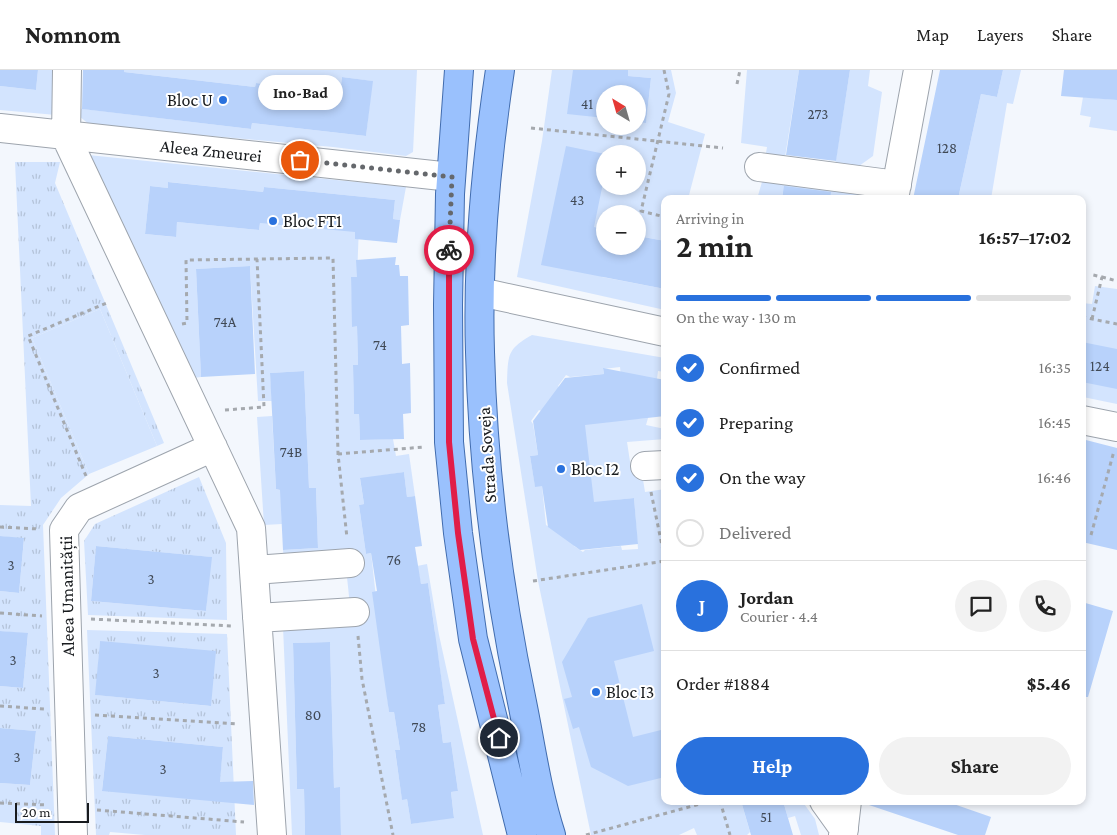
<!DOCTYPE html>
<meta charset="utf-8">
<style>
:root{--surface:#fff;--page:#f2f2f2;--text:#222;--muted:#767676;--line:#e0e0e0;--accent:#2971dd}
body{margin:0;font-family:"Crimson Pro",serif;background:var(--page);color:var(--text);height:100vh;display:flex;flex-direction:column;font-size:19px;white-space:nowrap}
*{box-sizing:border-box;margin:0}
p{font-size:16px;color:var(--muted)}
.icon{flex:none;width:28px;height:28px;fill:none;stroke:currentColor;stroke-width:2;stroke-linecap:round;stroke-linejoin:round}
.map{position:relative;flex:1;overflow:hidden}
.details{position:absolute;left:661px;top:125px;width:425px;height:610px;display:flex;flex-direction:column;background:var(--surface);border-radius:10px;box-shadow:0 2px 8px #0003}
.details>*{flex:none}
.needle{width:32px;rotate:323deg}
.buttons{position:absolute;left:596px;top:15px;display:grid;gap:10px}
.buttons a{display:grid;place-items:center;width:50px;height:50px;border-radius:50%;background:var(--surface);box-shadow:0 2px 8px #0003;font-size:25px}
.scale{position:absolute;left:15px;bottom:12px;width:74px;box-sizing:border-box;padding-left:5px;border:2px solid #181b1e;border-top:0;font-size:14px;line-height:18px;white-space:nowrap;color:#181b1e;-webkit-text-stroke:4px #fff;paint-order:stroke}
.pin{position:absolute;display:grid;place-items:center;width:42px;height:42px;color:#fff;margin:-21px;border:2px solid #fff;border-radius:50%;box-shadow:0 1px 5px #0007}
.courier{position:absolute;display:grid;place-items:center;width:50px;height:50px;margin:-25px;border:4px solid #e11d48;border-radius:50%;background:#fff;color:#222;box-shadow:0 1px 6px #0007}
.bubble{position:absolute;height:35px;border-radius:18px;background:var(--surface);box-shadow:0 2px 8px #0003;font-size:16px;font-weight:700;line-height:35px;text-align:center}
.headline em{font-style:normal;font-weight:700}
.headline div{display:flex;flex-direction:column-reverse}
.headline{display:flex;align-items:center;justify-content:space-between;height:85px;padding:0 15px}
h1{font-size:32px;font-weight:700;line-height:38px}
.bar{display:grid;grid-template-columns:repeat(4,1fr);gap:8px 5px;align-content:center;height:60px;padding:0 15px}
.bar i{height:6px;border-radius:4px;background:var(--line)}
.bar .active{background:var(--accent)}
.bar p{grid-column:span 4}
.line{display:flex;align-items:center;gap:12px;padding:0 15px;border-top:1px solid var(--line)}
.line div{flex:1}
.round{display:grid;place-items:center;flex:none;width:52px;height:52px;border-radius:26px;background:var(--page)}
ol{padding:0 15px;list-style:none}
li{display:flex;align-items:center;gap:15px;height:55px}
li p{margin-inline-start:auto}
li .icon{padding:5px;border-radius:50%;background:var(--accent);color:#fff;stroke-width:4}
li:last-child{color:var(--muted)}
li i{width:28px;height:28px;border:2px solid var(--line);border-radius:50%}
.cta{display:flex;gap:10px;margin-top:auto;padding:10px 15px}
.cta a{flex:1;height:58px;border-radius:30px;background:var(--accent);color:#fff;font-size:20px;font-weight:700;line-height:58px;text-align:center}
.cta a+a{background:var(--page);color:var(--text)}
header{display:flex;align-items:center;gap:30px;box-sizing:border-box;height:70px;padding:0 25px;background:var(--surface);border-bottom:1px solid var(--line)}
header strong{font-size:24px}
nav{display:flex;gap:28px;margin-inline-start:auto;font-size:18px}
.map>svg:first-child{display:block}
.grass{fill:url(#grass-tufts);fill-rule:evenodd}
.garden{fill:#d3e4fe;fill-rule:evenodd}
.building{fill:#b8d2fb}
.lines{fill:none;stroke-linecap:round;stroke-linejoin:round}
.minor-casing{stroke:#9da4ad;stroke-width:30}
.major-casing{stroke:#416cae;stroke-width:30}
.path{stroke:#a5a9ae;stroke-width:3;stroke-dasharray:4 4;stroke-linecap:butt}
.minor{stroke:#fff;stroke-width:28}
.major{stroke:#9ac1fd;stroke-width:28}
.done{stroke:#65686c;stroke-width:5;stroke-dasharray:0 9}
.route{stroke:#e11d48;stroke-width:6}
.poi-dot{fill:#2971dd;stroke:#fff;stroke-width:2}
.labels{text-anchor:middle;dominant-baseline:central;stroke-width:4;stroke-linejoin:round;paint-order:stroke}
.number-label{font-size:15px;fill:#404955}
.poi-label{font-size:18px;fill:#181b1e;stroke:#fff;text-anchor:start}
.street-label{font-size:18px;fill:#181b1e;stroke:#fff}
</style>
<header>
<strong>Nomnom</strong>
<nav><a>Map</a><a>Layers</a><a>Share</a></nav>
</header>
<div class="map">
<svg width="1117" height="765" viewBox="0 0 1117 765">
<defs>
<pattern id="grass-tufts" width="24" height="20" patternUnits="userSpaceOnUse" patternTransform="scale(1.25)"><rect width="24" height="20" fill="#d3e4fe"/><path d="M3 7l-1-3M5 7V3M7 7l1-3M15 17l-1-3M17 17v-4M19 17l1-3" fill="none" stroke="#b4c3d9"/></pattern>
</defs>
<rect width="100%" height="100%" fill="#f3f7fd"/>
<!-- grass -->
<path class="grass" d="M15 92H60L55 113 164 373 157 376 100 239 32 268 89 404 61 428 43 455 55 765H41V756L0 752V713L30 715 36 661 0 658V616L23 618 28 564 0 561V521L19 523 24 469 0 466V435L31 436Z
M199 407 226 473 227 550 88 545 84 471 95 454ZM96 476 211 487 206 541 91 531Z
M87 560 227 564 236 765H145L110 762 109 765H96ZM100 571 210 636 96 625ZM108 666 223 677 218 731 102 720Z"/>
<!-- garden -->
<path class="garden" d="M38 0H60L56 45 0 40V16L36 20Z
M124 0H417L413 82 406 86 333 77 90 55 74 42 75 38 251 59 252 53 366 66 372 11 342 7 340 23 256 13 255 17 124 2Z
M552 0H573L605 48V56H638V52H646L651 8 628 6V0H671L676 23 668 52 705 64 688 129H665V171L638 166V144H605V176H609L602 207 665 219V240L517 207 542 71ZM605 84H638V116H605Z
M747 0H799L785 87 835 95 850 0H870L868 16 882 22 873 86 852 101 765 89 767 77 741 73Z
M1003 0H1021L1013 34 1007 33 991 129H958L981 24 997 27Z
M1083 27 1117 30V61L1089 57 1091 47 1080 45Z
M88 85 406 117 400 150 393 149 395 130 264 117 263 122 169 112 168 118 150 116 145 164 175 167 177 152 259 160 260 153 359 156 357 207H351L353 256H357L358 295H353L354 344H359L360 370 393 369 396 386 409 384 415 426 407 427 404 402 360 409 364 434 359 435 366 484 371 483 389 642H394L400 680 395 681 402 729H407L411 754 454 747 451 722 458 721 451 672 443 673 438 635 445 634 438 586 426 564 435 562 428 513 421 514 417 496 427 494 439 565 483 765H341L340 718H334L330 572 293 573 297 719H304L305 765H292L283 557 352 555 345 488 284 490 283 480 318 478 316 418H309L304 301 270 303 272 331H258L250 196 196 199 201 307 193 308Z
M764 105 866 121 865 129H822L783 122 782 129H757Z
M1095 216 1117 219V334L1083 327 1082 233 1092 234Z
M100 239 157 376 89 404 32 268Z
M532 265 665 288V302L658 301 657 309 624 337 620 297 603 299 604 304 570 307 566 305 558 316 561 319 543 342 539 340 531 351 533 354 538 385 530 386 535 416H542L546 455 576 473 574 476 583 482 585 480 621 476 622 480 638 479 634 428 615 430V435L589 438C592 407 589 382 579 352L648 348 646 355 665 359V369L627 372 631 398 641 397 645 422 665 419V731H741L750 762 747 765H697L694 758 679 765H591L538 511 507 313C508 285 507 279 532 265Z
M272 346 276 419 281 420 282 454 264 455 257 347Z
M783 731H802L815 749 819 765H801L795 746 788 748Z"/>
<!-- building -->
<path class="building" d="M0 0H38L36 20 0 16Z
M83 0H124V2L255 17 256 13 340 23 342 7 373 11 366 66 252 53 251 59 82 39Z
M573 0H628V6L651 8 646 53 638 52V24H605V48L567 44Z
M799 0H850L836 91 786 85Z
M940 0H1003L997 27 981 24 958 129H913Z
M1064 0H1117V30L1061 26Z
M566 76 605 84V103L594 157 605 160V176H638V166L665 171V219L541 195Z
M168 112 263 122 264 117 395 130 393 149 400 150 397 173 355 169V162L260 153 259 160 177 152 176 167 145 164 150 116 168 118Z
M784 116 831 122 830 129H782Z
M396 187 395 195H399L400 206H408L409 255 401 256 402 294 410 293 411 343 403 344 404 369 360 370 359 344H354L353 295H358L357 256 352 257 351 207H357L356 190Z
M250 196 255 304 201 307 196 199Z
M1082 272 1117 279V319L1082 312Z
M603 298 665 310V346L585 355 594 432 634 428 638 474 580 480 548 457 542 416 535 417 530 386 538 385 533 351 565 308 604 304Z
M304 301 309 418H316L318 478 283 480 280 420 276 419 270 303Z
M1082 369 1117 378V480L1082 472Z
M404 402 407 427 415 426 422 476 415 477 421 514 428 513 445 634 438 635 443 673 451 672 458 721 451 722 454 748 411 754 407 729 402 730 395 680H400L394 642H389L382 594 372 522 377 521 371 483 366 484 359 435 364 434 360 408Z
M0 466 24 468 19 523 0 521Z
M96 476 212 487 206 541 91 531Z
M1082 532 1113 541 1088 627H1082Z
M642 534 654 581 614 591 633 667 665 659V707L628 716 591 697 579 657 573 659 564 629 572 627 562 592 588 548Z
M0 561 28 563 23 618 0 616Z
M100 571 216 581 211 636 95 625Z
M330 572 334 718 340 717 341 765H305L304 719H297L293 573Z
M0 658 36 661 30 715 0 713Z
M108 666 223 677 220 712 253 711 254 735 102 721Z
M741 731H783L793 765H751Z
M869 731H945L991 747 985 765H958L869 735Z"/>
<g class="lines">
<!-- minor casing -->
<g class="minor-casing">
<path id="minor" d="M67 0 66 67 251 458 272 765
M0 58 451 107
M759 97 897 115
M894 129 918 0
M480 222 665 262
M1082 350 1117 357
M645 396 665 395
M254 500 350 493
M257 548 355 542
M824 731 844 759
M73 765 64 460 79 438 213 377
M843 765 847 731"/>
</g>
<!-- major casing -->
<g class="major-casing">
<path id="major" d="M459 0 450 124 448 235 449 372 458 463 473 569 522 765
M500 0C486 93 477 188 480 282 483 400 498 517 522 632 531 676 537 722 551 765"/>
</g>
<!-- path -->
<path class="path" d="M664 0 669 24 641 141 665 147
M737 14 740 0
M531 58 723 78
M1102 207 1117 211
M1082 247 1117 254
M1092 249 1102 207 1093 205
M182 254 187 253 186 190 333 188 338 384 347 468
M225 340 264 337 257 189
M338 384 424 377
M86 406 28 266 109 232
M651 422 665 490
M0 457 39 459
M1091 465 1114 381
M533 511 665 491
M0 543 42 546
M91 549 232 556
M358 566 362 609 393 765
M0 636 44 639
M95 645 238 654
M720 731 730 765
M0 733 47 735
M97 740 244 752
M586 765 711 731"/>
<!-- minor -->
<use href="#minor" class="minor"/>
<!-- major -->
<use href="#major" class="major"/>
</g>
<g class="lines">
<!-- done -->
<path class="done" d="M300 90 452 107 449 180"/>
<!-- route -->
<path class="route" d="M449 180V372L458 463 473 569 499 668"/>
</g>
<!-- markers -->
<g class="poi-dot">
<circle cx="223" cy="30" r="5"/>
<circle cx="273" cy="151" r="5"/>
<circle cx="561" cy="399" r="5"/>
<circle cx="596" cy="622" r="5"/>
</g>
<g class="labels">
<!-- number labels -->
<g class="number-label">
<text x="587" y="34">41</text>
<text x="818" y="44">273</text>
<text x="947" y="78">128</text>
<text x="577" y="130">43</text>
<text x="225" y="252">74A</text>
<text x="380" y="275">74</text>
<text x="1100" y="296">124</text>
<text x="291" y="382">74B</text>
<text x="394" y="490">76</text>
<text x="11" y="495">3</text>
<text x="151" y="509">3</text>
<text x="13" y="590">3</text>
<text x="156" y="603">3</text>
<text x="313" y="645">80</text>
<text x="419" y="657">78</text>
<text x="17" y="687">3</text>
<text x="163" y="699">3</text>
<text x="766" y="747">51</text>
</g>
<!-- poi labels -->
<g class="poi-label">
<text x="213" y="30" text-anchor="end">Bloc U</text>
<text x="283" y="151">Bloc FT1</text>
<text x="571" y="399">Bloc I2</text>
<text x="606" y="622">Bloc I3</text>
</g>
<!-- street labels -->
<g class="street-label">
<text transform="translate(211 81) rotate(6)">Aleea Zmeurei</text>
<text transform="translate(487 385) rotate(-94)">Strada Soveja</text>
<text transform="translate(67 526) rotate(-91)">Aleea Umanității</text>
</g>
</g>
</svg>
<div class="buttons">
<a><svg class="needle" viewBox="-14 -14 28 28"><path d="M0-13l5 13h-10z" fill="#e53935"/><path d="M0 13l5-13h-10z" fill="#767676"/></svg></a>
<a>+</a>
<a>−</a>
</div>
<div class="scale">20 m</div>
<div class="pin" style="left:300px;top:90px;background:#ea580c"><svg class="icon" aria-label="bag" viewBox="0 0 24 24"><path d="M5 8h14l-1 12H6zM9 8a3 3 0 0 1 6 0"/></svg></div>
<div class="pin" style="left:499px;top:668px;background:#1f2937"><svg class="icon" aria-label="home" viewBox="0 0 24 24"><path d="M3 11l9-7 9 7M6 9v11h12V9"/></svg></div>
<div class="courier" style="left:449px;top:180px"><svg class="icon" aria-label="bike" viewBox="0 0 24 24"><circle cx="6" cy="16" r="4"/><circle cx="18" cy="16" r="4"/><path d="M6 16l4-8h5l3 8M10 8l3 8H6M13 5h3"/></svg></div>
<div class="bubble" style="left:258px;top:5px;width:85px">Ino-Bad</div>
<section class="details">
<div class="headline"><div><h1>2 min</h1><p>Arriving in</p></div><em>16:57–17:02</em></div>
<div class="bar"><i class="active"></i><i class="active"></i><i class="active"></i><i></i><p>On the way · 130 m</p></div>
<ol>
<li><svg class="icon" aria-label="check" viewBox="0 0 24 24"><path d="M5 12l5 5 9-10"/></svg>Confirmed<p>16:35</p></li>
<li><svg class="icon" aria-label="check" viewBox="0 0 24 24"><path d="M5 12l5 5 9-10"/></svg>Preparing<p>16:45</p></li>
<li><svg class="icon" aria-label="check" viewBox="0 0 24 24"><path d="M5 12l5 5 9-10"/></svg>On the way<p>16:46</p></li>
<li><i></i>Delivered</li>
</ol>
<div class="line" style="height:90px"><b class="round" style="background:var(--accent);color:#fff">J</b><div><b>Jordan</b><p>Courier · 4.4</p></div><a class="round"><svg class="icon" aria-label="chat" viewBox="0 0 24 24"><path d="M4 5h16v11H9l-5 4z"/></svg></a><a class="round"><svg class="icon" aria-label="phone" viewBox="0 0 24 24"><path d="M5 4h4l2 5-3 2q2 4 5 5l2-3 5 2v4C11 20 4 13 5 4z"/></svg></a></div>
<div class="line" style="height:65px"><div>Order #1884</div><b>$5.46</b></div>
<div class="cta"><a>Help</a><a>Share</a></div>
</section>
</div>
